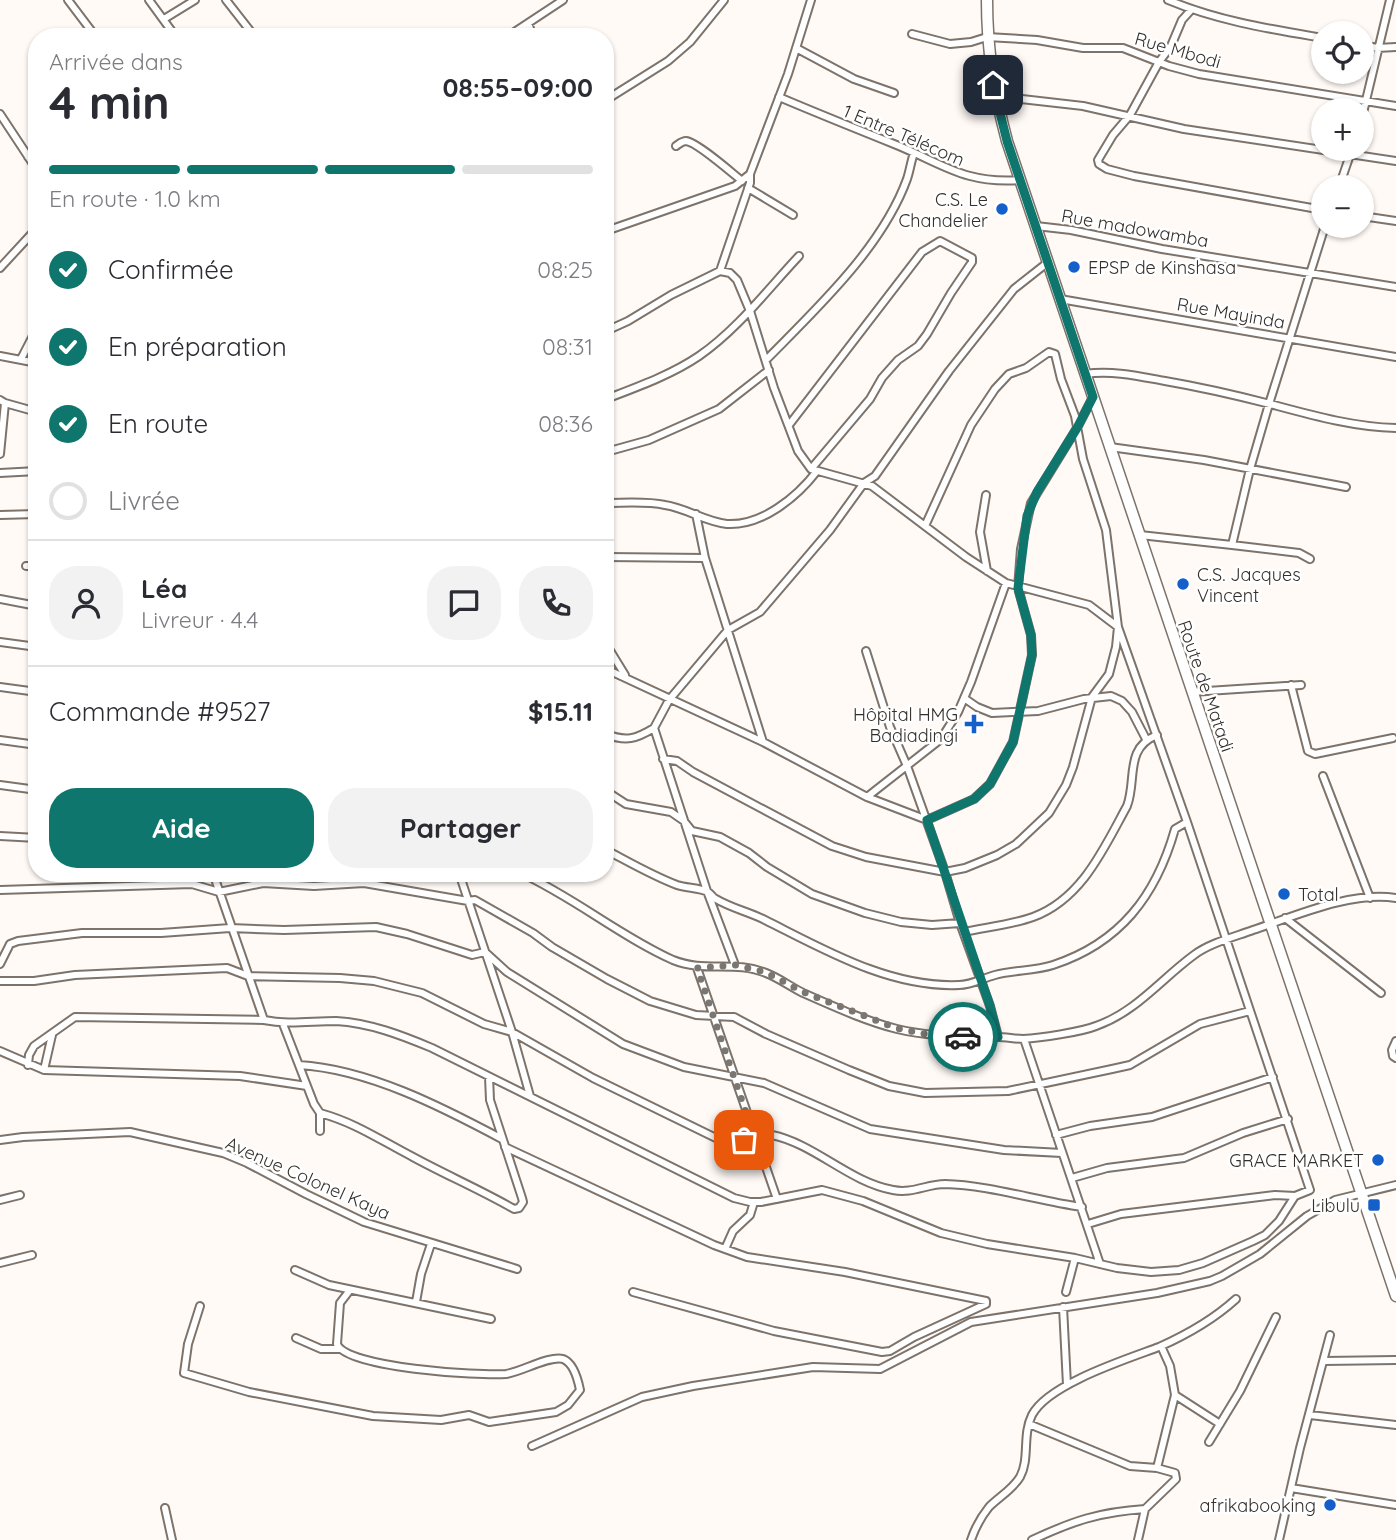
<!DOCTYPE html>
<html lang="fr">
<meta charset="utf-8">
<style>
:root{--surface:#fff;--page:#f2f2f3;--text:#2b2b33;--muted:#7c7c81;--line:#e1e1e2;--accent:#0f766e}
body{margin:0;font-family:Quicksand,sans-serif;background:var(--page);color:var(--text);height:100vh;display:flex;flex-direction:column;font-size:26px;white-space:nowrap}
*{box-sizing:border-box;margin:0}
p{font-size:23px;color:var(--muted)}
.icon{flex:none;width:38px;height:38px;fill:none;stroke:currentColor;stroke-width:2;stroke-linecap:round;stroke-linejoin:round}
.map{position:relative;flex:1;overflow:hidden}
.details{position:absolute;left:28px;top:28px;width:586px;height:854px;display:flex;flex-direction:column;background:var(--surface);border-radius:28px;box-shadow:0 2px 5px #0004}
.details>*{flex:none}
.controls{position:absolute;left:1311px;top:21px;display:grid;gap:14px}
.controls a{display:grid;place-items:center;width:63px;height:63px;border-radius:50%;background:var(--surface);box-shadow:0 2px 5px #0004;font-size:35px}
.pin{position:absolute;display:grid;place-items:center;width:60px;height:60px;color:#fff;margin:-30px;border-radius:14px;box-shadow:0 4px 10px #0006}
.courier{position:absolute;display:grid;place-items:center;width:70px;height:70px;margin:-35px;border:5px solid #0f766e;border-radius:50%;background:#fff;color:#222;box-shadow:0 2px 9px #0007}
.overview em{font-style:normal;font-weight:700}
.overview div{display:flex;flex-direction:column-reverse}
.overview{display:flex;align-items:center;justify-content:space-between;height:119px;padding:0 21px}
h1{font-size:46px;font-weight:700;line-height:52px}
.bar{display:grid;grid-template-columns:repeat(4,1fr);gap:10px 7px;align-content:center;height:84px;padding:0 21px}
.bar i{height:9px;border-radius:5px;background:var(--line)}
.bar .current{background:var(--accent)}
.bar p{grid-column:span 4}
.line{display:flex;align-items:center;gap:18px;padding:0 21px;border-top:2px solid var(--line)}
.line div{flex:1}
.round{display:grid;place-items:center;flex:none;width:74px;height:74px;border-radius:28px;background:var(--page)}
ol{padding:0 21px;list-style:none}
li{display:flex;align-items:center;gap:21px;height:77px}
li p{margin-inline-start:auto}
li .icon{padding:7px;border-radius:50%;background:var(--accent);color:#fff;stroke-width:4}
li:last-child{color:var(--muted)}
li i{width:38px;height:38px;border:4px solid var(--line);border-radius:50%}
.action{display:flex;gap:14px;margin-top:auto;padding:14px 21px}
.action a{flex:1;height:80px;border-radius:28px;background:var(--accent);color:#fff;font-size:28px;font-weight:700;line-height:80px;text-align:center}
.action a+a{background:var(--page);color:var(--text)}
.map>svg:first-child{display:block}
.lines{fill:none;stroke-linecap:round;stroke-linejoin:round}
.minor-casing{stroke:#7d736a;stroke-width:10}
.trunk-casing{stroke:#7d736a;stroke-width:13}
.minor{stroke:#fff;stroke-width:6}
.trunk{stroke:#fff;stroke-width:10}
.done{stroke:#7a7672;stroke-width:7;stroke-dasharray:0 12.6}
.route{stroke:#0f766e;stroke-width:9}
.poi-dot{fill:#155fca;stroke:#fff;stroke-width:2.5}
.labels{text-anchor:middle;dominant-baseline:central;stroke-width:5;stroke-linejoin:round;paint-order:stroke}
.street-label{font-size:18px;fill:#332f2b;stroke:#fff}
.poi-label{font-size:18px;fill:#332f2b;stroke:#fff;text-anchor:end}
</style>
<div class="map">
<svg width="1396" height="1540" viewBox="0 0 1396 1540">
<rect width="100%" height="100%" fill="#fffaf6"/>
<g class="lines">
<!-- minor casing -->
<g class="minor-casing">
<path id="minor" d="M68 0 96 37
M149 0 176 37
M226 0 255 37
M1168 0C1218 21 1270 29 1323 38
M1191 10 1182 20 1171 46 1159 62 1130 115 1113 135 1098 160 1099 164 1107 169 1134 176 1323 210
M164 19 195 0
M528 23 533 37
M912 34 950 44 971 42 987 37 1037 40 1083 48H1123L1169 66 1199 74 1396 106
M507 37 563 0
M1362 45 1377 48 1396 47
M796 48 854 79 894 93
M995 96 1083 106 1184 129 1396 161
M779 97C819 114 859 130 899 146 946 166 967 184 1021 180
M606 100 668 61 690 42 724 0
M0 114 37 170
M1362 117 1390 0
M676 146C679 144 682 141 686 141 697 142 732 173 742 181
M28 157 37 150
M1339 187 1352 149
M748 188 793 215
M1362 216 1396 221
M1036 226 1071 230 1162 249 1396 287
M606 231 735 186 750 174 788 74 811 0
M0 268 37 228
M720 271 750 183V174
M1060 299 1396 357
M0 356 37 363
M21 359 37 328
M766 360C816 309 882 248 907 179 910 170 911 161 914 153
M1085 374C1112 370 1138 376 1165 381 1200 387 1235 395 1270 404 1311 415 1353 427 1396 428
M606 399C637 387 671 375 699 356 738 329 767 290 799 256
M0 400 5 403 37 412
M789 425 922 252 940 241 972 258V262L951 293 927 334 918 346 898 360 882 378 870 399 811 469
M1110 447 1204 460 1346 487
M606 452 649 440 719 409 769 370
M0 454 5 403
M0 473 37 471
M986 495 980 532 987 571
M606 503C625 503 646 501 665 505 686 508 706 522 727 524 762 526 797 497 817 471
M696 514 705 558 763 742
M0 515 37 514
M1140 535 1232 545 1250 469 1269 404 1325 226
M1232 545 1299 553 1310 559
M606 557 705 558
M26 566H37
M0 599 37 606
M0 642 37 647
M606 644 625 675
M866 651 890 727 907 766 945 872 960 923 990 1006 998 1037
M606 669 763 742 867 797 927 820 974 799 990 784 1013 742 1032 655 1031 635 1018 588 1021 549 1031 503 1077 428 1093 397
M1291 685 1308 751 1315 754 1393 738
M0 687 37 692
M1192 692 1301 685
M964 698 977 707 992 713 1038 711 1084 699 1111 696 1122 701 1132 712 1146 739
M606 734C626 742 636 739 654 728
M0 740 37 745
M663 759 677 761 693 772 832 846 866 857 945 872 965 868 997 855 1016 844 1049 813 1066 785 1073 767 1092 697 1109 674 1116 647 1118 627 1106 530 1083 459 1075 416 1061 379 1055 354 1049 352 1026 368 1009 374 995 389 971 425 925 526
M1323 776 1370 898
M0 785 37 790
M606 791 626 804 671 812 684 821 692 831 720 837 749 853 767 867 812 894 865 913 901 922 932 925 960 923
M867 797 941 739 958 712 971 682 1006 583
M0 836 37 838
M606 850C629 862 653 876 677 885 686 888 701 888 708 892 711 894 713 898 716 899 731 908 749 912 765 920 825 950 890 988 959 985 972 985 983 978 995 975 1014 970 1034 971 1053 965 1120 943 1156 896 1175 829L1187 822
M213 873 264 1020
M459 873 512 1032 530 1096
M521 873C575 898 620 936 673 960 705 973 734 960 766 973 779 978 791 987 803 993 833 1006 865 1021 897 1029 930 1037 963 1036 997 1037 1006 1037 1015 1039 1023 1039 1040 1038 1081 1032 1096 1026 1136 1012 1161 979 1194 955 1210 943 1234 937 1253 930 1295 916 1350 891 1396 898
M0 890 192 884 219 892 263 883 314 886 364 883 468 901 475 900 533 933 552 947 607 979 650 1001 696 1015 734 1017 766 1034 849 1070 889 1086 925 1093 1008 1091 1112 1069 1130 1065 1200 1024 1250 1011
M1285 918 1381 993
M964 932C987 927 1011 925 1033 917 1082 899 1104 848 1127 806 1137 780 1124 748 1157 735
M0 964 10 944 18 941 82 933H161L230 928 284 930 376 927 407 934 472 955 485 952 507 972 623 1044 684 1067 764 1083 870 1129 1004 1150 1062 1153
M735 965 707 891 654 728 669 700 728 630 760 612 830 530 864 483 875 476 949 371 1014 289 1047 263
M697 968 777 1199
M0 981H34L75 975 227 968 248 976 340 978 374 981 422 993 484 1024 512 1032 593 1078 720 1140C738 1142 756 1132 772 1135 815 1144 849 1182 893 1190 912 1194 927 1184 945 1184 989 1185 1038 1201 1082 1207
M283 1024 314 1104 320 1113V1131
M1024 1039 1100 1264
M1396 1041 1392 1050 1393 1056 1396 1058
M0 1051 44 1070 240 1076 307 1086
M28 1065 29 1055 34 1046 75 1017 264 1020C288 1025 311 1021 336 1021 370 1023 401 1035 432 1048L734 1198 750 1202H761L822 1190 863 1201 941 1233 987 1244 1075 1258 1117 1268 1151 1272 1179 1270 1203 1263 1253 1241 1265 1235 1279 1221 1295 1196 1310 1190 1187 822 1118 627 1089 605 1006 583 966 557 872 486 811 469 798 451 774 388 750 311 737 280 730 273 720 271 671 295 628 321 606 331
M299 1065C368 1069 442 1107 502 1139
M44 1070 52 1035
M320 1113C356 1123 380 1140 413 1157 446 1175 481 1190 514 1209L519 1208 523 1202 522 1198 490 1100 489 1077
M1056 1135 1090 1126 1152 1117 1273 1077
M0 1140 23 1137 130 1132 223 1153 247 1163 306 1194 364 1222 517 1269
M505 1147 714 1245 747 1257 845 1272 986 1301V1304L914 1337 890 1351 882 1352 774 1331 633 1292
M1072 1178 1107 1168 1184 1158 1243 1133 1288 1119
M0 1200 20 1195
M1088 1224 1121 1214 1275 1195 1295 1196
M725 1249 733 1231 750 1215 754 1202
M0 1263 32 1255
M295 1270 329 1285 491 1319
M1066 1292 1075 1258
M416 1302 421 1274 431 1244
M200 1306 188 1344 184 1373 249 1392 373 1416 441 1420 469 1415 489 1422 556 1412 568 1405 580 1390C578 1380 574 1363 563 1359 550 1355 521 1372 506 1374 479 1376 346 1368 337 1344L340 1303 350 1290
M1063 1307 1067 1385
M296 1338 321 1349H339
M1324 1361 1396 1360
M1175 1395 1220 1424
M1310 1415 1396 1425
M1029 1424 1130 1466 1157 1468
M1209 1442 1240 1391 1276 1317
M532 1446 642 1397 693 1386 813 1367 880 1369 971 1322 1157 1293 1210 1281 1222 1276 1260 1254 1307 1216 1335 1200 1396 1185
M1291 1488 1396 1505
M165 1508 172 1540
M971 1540C975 1528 981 1517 989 1507 999 1497 1013 1489 1020 1477 1030 1459 1022 1435 1032 1415 1048 1384 1127 1359 1159 1347 1186 1335 1214 1319 1236 1299
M1032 1540C1073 1521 1099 1512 1145 1509
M1138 1540 1145 1509 1176 1479 1175 1473 1157 1468 1175 1395 1170 1366 1161 1346
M1279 1540 1300 1448 1330 1335"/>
</g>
<!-- trunk casing -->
<g class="trunk-casing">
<path id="trunk" d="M987 0C987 51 994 92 1007 141L1396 1296"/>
</g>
<!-- minor -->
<use href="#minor" class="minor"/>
<!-- trunk -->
<use href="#trunk" class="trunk"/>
</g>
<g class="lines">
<!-- done -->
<path class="done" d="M744 1140 754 1136 697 968 735 965 765 972 803 992 896 1028 930 1035 963 1037"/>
<!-- route -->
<path class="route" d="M963 1037H998L990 1006 927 820 974 799 990 784 1013 742 1032 655 1031 635 1018 588 1027 516 1037 492 1077 428 1093 397 1007 141 993 85"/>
</g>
<!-- markers -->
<g class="poi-dot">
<circle cx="1002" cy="209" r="7"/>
<circle cx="1074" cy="267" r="7"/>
<circle cx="1183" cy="584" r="7"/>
<path d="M970.5 713.5h7v7h7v7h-7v7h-7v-7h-7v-7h7z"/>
<circle cx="1284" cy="894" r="7"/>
<circle cx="1378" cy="1160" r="7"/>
<rect x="1367" y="1198" width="14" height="14" rx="3.5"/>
<circle cx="1330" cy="1505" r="7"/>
</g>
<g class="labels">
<!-- street labels -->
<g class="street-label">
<text transform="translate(1178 50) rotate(16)">Rue Mbodi</text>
<text transform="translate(904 135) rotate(23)">1 Entre Télécom</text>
<text transform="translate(1135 228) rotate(10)">Rue madowamba</text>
<text transform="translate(1231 313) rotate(10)">Rue Mayinda</text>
<text transform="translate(1206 686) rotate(71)">Route de Matadi</text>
<text transform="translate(308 1178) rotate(24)">Avenue Colonel Kaya</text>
</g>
<!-- poi labels -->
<g class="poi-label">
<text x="988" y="199">C.S. Le<tspan x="988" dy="21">Chandelier</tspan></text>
<text x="1088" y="267" text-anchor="start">EPSP de Kinshasa</text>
<text x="1197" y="574" text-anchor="start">C.S. Jacques<tspan x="1197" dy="21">Vincent</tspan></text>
<text x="958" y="714">Hôpital HMG<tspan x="958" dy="21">Badiadingi</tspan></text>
<text x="1298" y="894" text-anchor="start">Total</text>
<text x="1364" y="1160">GRACE MARKET</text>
<text x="1360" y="1205">Libulu</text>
<text x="1316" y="1505">afrikabooking</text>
</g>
</g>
</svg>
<div class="controls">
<a><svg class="icon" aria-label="locate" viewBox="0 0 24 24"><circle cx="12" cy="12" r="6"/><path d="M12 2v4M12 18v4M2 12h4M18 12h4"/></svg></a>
<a>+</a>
<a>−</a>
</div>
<div class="pin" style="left:744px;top:1140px;background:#ea580c"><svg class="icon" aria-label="bag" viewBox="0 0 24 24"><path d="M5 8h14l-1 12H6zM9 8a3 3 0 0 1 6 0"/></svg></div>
<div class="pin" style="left:993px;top:85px;background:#1f2937"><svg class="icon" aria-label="home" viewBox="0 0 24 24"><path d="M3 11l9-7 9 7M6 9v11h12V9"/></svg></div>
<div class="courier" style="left:963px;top:1037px"><svg class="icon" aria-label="car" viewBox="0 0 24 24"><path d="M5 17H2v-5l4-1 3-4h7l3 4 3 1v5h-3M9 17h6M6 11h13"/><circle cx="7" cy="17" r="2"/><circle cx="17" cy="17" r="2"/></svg></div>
<section class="details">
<div class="overview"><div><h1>4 min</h1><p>Arrivée dans</p></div><em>08:55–09:00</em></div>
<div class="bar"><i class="current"></i><i class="current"></i><i class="current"></i><i></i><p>En route · 1.0 km</p></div>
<ol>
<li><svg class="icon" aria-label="check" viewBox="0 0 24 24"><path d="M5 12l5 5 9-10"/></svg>Confirmée<p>08:25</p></li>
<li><svg class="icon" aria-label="check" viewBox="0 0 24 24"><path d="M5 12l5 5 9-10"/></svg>En préparation<p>08:31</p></li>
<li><svg class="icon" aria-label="check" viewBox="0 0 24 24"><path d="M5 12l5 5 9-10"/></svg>En route<p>08:36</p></li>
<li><i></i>Livrée</li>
</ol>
<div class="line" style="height:126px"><a class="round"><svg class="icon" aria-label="person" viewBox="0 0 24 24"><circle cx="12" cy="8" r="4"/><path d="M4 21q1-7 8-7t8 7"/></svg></a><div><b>Léa</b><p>Livreur · 4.4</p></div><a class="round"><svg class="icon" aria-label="chat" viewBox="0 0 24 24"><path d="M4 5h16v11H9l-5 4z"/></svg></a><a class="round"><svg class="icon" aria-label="phone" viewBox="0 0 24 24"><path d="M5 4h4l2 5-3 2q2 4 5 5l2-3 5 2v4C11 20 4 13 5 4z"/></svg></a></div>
<div class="line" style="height:91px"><div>Commande #9527</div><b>$15.11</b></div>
<div class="action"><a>Aide</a><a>Partager</a></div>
</section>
</div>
